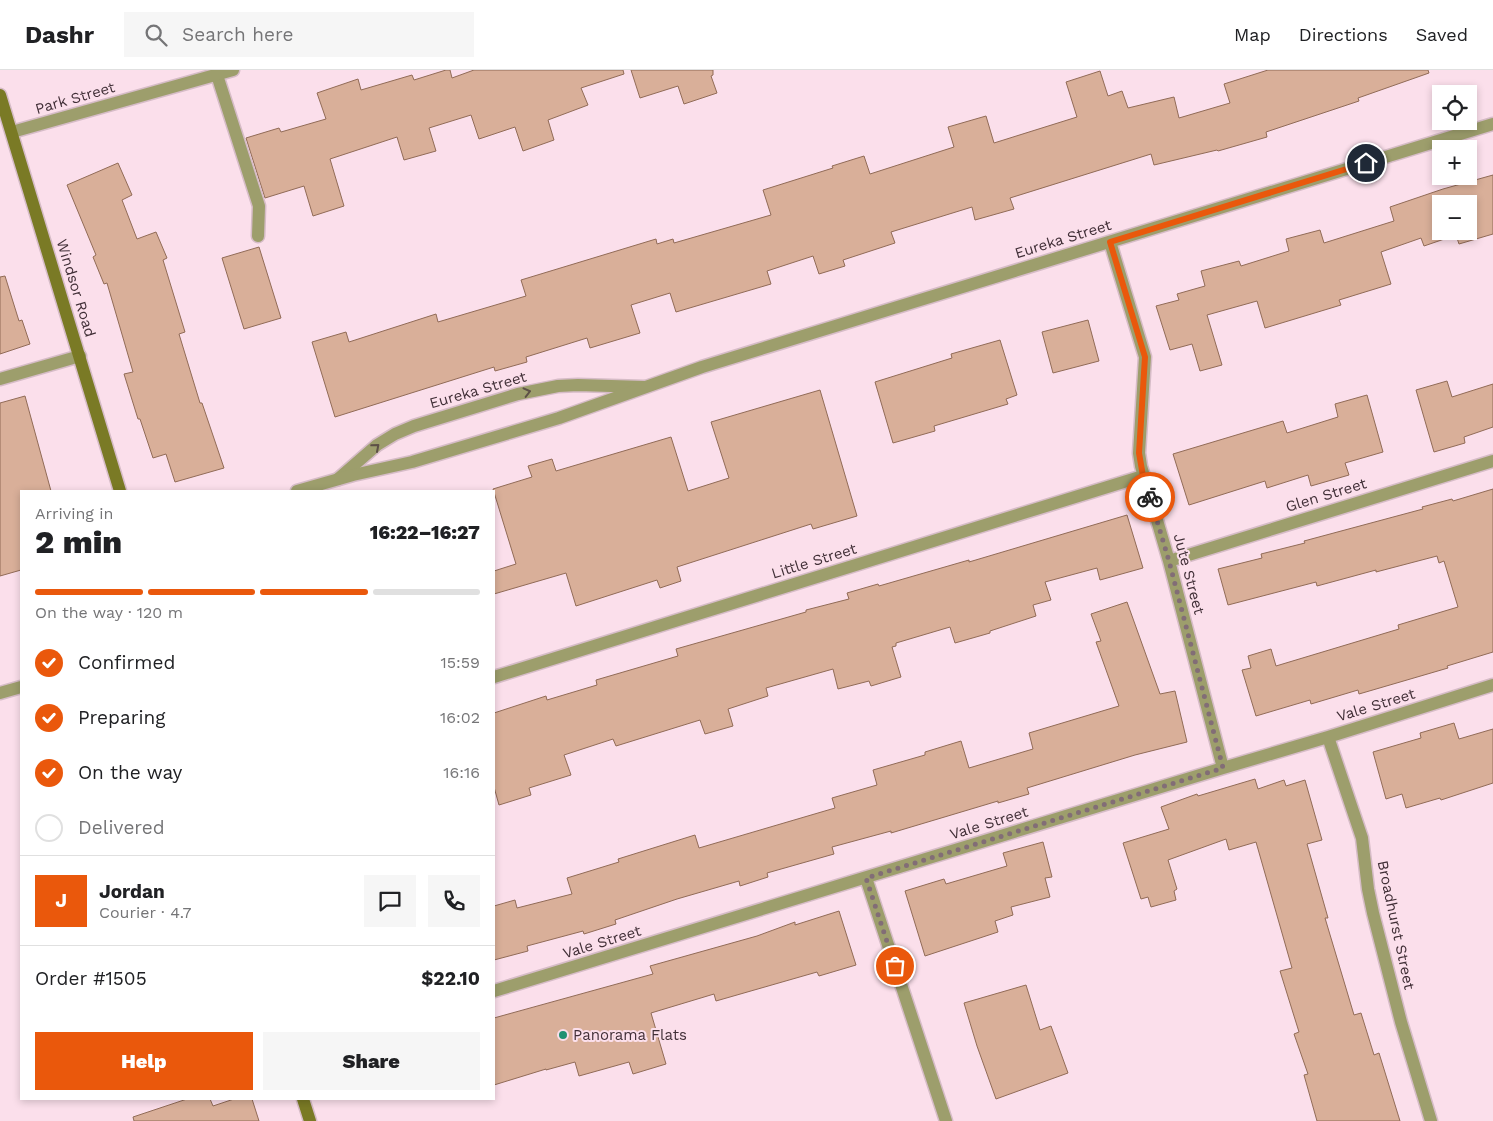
<!DOCTYPE html>
<meta charset="utf-8">
<style>
:root{--surface:#fff;--page:#f6f6f6;--text:#202124;--muted:#757577;--line:#e0e0e0;--accent:#ea580c}
body{margin:0;font-family:"Work Sans",sans-serif;background:var(--page);color:var(--text);height:100vh;display:flex;flex-direction:column;font-size:19px;white-space:nowrap}
*{box-sizing:border-box;margin:0}
p{font-size:16px;color:var(--muted)}
.icon{flex:none;width:28px;height:28px;fill:none;stroke:currentColor;stroke-width:2;stroke-linecap:round;stroke-linejoin:round}
.map{position:relative;flex:1;overflow:hidden}
.panel{position:absolute;left:20px;top:420px;width:475px;height:610px;display:flex;flex-direction:column;background:var(--surface);border-radius:0px;box-shadow:0 2px 8px #0003}
.panel>*{flex:none}
.fabs{position:absolute;left:1432px;top:15px;display:grid;gap:10px}
.fabs a{display:grid;place-items:center;width:45px;height:45px;border-radius:0px;background:var(--surface);box-shadow:0 2px 8px #0003;font-size:25px}
.pin{position:absolute;display:grid;place-items:center;width:42px;height:42px;color:#fff;margin:-21px;border:2px solid #fff;border-radius:50%;box-shadow:0 1px 5px #0007}
.courier{position:absolute;display:grid;place-items:center;width:50px;height:50px;margin:-25px;border:4px solid #ea580c;border-radius:50%;background:#fff;color:#222;box-shadow:0 1px 6px #0007}
.headline em{font-style:normal;font-weight:800}
.headline div{display:flex;flex-direction:column-reverse}
.headline{display:flex;align-items:center;justify-content:space-between;height:85px;padding:0 15px}
h1{font-size:32px;font-weight:800;line-height:38px}
.bar{display:grid;grid-template-columns:repeat(4,1fr);gap:8px 5px;align-content:center;height:60px;padding:0 15px}
.bar i{height:6px;border-radius:4px;background:var(--line)}
.bar .current{background:var(--accent)}
.bar p{grid-column:span 4}
.line{display:flex;align-items:center;gap:12px;padding:0 15px;border-top:1px solid var(--line)}
.line div{flex:1}
.round{display:grid;place-items:center;flex:none;width:52px;height:52px;border-radius:0px;background:var(--page)}
ol{padding:0 15px;list-style:none}
li{display:flex;align-items:center;gap:15px;height:55px}
li p{margin-inline-start:auto}
li .icon{padding:5px;border-radius:50%;background:var(--accent);color:#fff;stroke-width:4}
li:last-child{color:var(--muted)}
li i{width:28px;height:28px;border:2px solid var(--line);border-radius:50%}
.primary-button{display:flex;gap:10px;margin-top:auto;padding:10px 15px}
.primary-button a{flex:1;height:58px;border-radius:0px;background:var(--accent);color:#fff;font-size:20px;font-weight:800;line-height:58px;text-align:center}
.primary-button a+a{background:var(--page);color:var(--text)}
header{display:flex;align-items:center;gap:30px;box-sizing:border-box;height:70px;padding:0 25px;background:var(--surface);border-bottom:1px solid var(--line)}
header strong{font-size:24px}
nav{display:flex;gap:28px;margin-inline-start:auto;font-size:18px}
.search{width:350px;height:45px;background:var(--page);display:flex;align-items:center;gap:12px;box-sizing:border-box;padding:0 18px;border-radius:0px;color:var(--muted);font-size:19px}
.map>svg:first-child{display:block}
.building{fill:#d9af99;stroke:#916b57;fill-rule:evenodd}
.lines{fill:none;stroke-linecap:round;stroke-linejoin:round}
.service-casing{stroke:#d6bcc7;stroke-width:15}
.minor-casing{stroke:#d6bcc7;stroke-width:15}
.secondary-casing{stroke:#d6bcc7;stroke-width:15}
.service{stroke:#9d9e6c;stroke-width:12}
.minor{stroke:#9d9e6c;stroke-width:12}
.secondary{stroke:#7a7a25;stroke-width:12}
.oneway{stroke:#5d5047}
.done{stroke:#826d76;stroke-width:5;stroke-dasharray:0 9}
.route{stroke:#ea580c;stroke-width:6}
.poi-dot{fill:#219172;stroke:#fbdfeb;stroke-width:2}
.labels{text-anchor:middle;dominant-baseline:central;stroke-width:4;stroke-linejoin:round;paint-order:stroke}
.street-label{font-size:15px;fill:#412f37;stroke:#fbdfeb}
.poi-label{font-size:15px;fill:#412f37;stroke:#fbdfeb;text-anchor:start}
</style>
<header>
<strong>Dashr</strong>
<div class="search"><svg class="icon" aria-label="search" viewBox="0 0 24 24"><circle cx="10" cy="10" r="6"/><path d="M15 15l6 6"/></svg>Search here</div>
<nav><a>Map</a><a>Directions</a><a>Saved</a></nav>
</header>
<div class="map">
<svg width="1493" height="1051" viewBox="0 0 1493 1051">
<rect width="100%" height="100%" fill="#fbdfeb"/>
<!-- building -->
<path class="building" d="M446 0H450L452 8 474 0H623L624 4 581 18 588 35 548 50 554 70 523 81 515 57 479 69 471 45 429 58 436 81 404 90 397 67 330 89 344 136 313 146 304 116 265 128 246 68 279 58 281 62 326 49 317 23 358 9 361 20 412 5 414 10Z
M631 0H713V5L711 6 717 23 684 34 678 16 640 28Z
M1268 0H1428L1429 3 1358 28 1359 31 1266 62 1267 67 1218 81 1217 80 1154 95 1151 84 1010 128 1014 139 975 150 972 137 891 162 895 173 843 190 845 196 819 204 813 186 767 201 771 214 676 242 670 223 631 235 640 263 590 278 587 268 526 287 527 292 495 301 494 297 335 347 312 272 346 262 349 272 436 244 438 252 526 226 521 210 656 169 657 174 673 169 674 173 771 145 763 120 833 98 832 96 864 86 870 104 954 77 948 57 986 46 994 73 1077 47 1066 12 1100 1 1108 26 1122 21 1128 38 1174 27 1179 48 1230 33 1224 14Z
M118 93 132 125 122 130 137 169 156 162 167 188 163 190 185 262 179 264 200 333H202L224 398 175 412 166 384 153 388 140 349H138L124 304 133 302 107 213 104 214 93 187 96 185 67 115Z
M1493 105V164L1459 174 1456 165 1424 176 1421 168 1381 182 1391 214 1339 230 1341 235 1265 258 1257 231 1207 245 1222 295 1200 301 1192 274 1170 280 1156 236 1179 230 1177 224 1205 216 1201 201 1239 191 1241 196 1289 181 1286 169 1320 160 1324 173 1394 151 1390 137 1443 119ZM1441 134H1469V161H1441Z
M259 177 281 248 244 259 222 188Z
M5 206 19 251 22 250 30 274 0 284V207Z
M1088 250 1099 291 1053 303 1042 262Z
M1000 270 1017 325 1006 329 1008 334 934 356 935 361 893 373 875 312 952 288 951 284Z
M1447 311 1452 327 1493 314V357L1464 367 1465 373 1434 382 1416 320Z
M820 320 857 446 813 459 811 454 677 497 681 511 660 518 657 510 576 536 566 503 494 524V501L516 494 493 419 532 407 528 396 552 389 556 401 671 367 688 421 729 408 711 352Z
M1367 325 1383 382 1345 393 1349 405 1311 416 1308 405 1267 418 1265 411 1189 435 1173 384 1283 351 1287 363 1338 347 1335 334Z
M25 326 51 421H21V500L0 506V333Z
M1493 419V582L1447 596 1448 598 1359 624 1358 620 1311 634 1310 630 1256 646 1242 600 1251 598 1248 586 1271 579 1276 596 1399 559 1398 555 1458 537 1444 491 1439 493 1437 486 1376 502V500L1317 516 1316 512 1228 535 1218 499 1262 488 1261 484 1305 473 1304 471 1423 439 1422 437 1452 429 1453 431Z
M1127 445 1143 498 1100 510 1097 498 1045 512 1051 530 1033 535 1036 546 990 561V563L955 573 950 557 896 573V576L892 577 901 607 871 616 869 611 838 619 833 599 766 618 768 626 728 639 733 656 705 664 700 650 616 676 613 669 564 685 571 705 529 718 531 725 499 735 494 717V643L546 626 547 630 597 615 596 610 678 586 676 579 806 542V540L849 529 847 523 878 514 879 516 969 490V492Z
M1127 532 1160 624 1175 621 1187 672 1135 685 1027 718 1029 724 998 733V731L891 763V761L832 777 834 784 767 803 768 807 740 816 739 811 677 829 615 850 616 854 584 864 583 861 527 876 528 881 494 890V836L515 830 517 838 572 824 567 808 619 792 618 789 695 765 699 778 835 738 832 728 877 715 873 700 925 685V682L961 671 969 698 1033 679 1029 663 1119 636 1096 572 1101 571 1091 544Z
M1454 653 1459 669 1493 659V713L1441 730 1440 728 1406 738 1402 724 1386 729 1373 682 1421 668 1420 663Z
M1255 709 1258 719 1284 710 1286 716 1305 710 1322 770 1307 774 1328 848H1325L1354 945 1361 943 1374 985 1379 983 1400 1051H1317L1304 1005 1308 1004 1294 964 1299 962 1280 901 1292 898 1256 772 1229 780 1226 769 1168 790 1177 819 1174 821 1176 830 1151 837 1148 827 1141 829 1123 773 1169 759 1161 737 1197 724 1198 726Z
M1043 772 1052 807 1045 808 1050 827 1011 837 1013 845 995 851 998 862 925 886 905 821 944 809 946 814 1007 796 1003 783Z
M839 841 856 895 819 906 817 902 716 931 714 924 651 943 666 994 633 1004 629 992 579 1006 575 992 546 1000V999L494 1015V948L653 904 650 896 757 866 795 852V855Z
M1026 915 1040 960 1051 956 1068 1003 996 1029 977 976 964 933Z
M187 1029H210L213 1036 234 1029H252L259 1051H134L133 1047Z"/>
<g class="lines">
<!-- service casing -->
<g class="service-casing">
<path id="service" d="M217 5 259 136 258 166
M338 409 377 375 395 364 414 356 518 324 558 316 578 315 644 317"/>
</g>
<!-- minor casing -->
<g class="minor-casing">
<path id="minor" d="M12 62 233 0
M1110 172 1145 287 1139 383 1141 396 1169 491 1223 698
M0 309 80 286
M297 421 353 405 412 392 559 348 702 297 1493 54
M1169 491 1493 391
M494 607 1143 406
M0 623 21 617
M1328 667 1362 768 1368 819 1373 843 1401 952 1431 1051
M866 808 946 1051
M494 921 1223 698 1328 667 1493 615"/>
</g>
<!-- secondary casing -->
<g class="secondary-casing">
<path id="secondary" d="M0 25 120 421
M303 1029 310 1051"/>
</g>
<!-- service -->
<use href="#service" class="service"/>
<!-- minor -->
<use href="#minor" class="minor"/>
<!-- secondary -->
<use href="#secondary" class="secondary"/>
</g>
<!-- one-way arrows -->
<defs><path id="oneway-chevron" d="M-2-3.5L2.5 0L-2 3.5" fill="none" stroke-width="1.6" stroke-linecap="round" stroke-linejoin="round" transform="scale(1.25)"/></defs>
<g class="oneway">
<use href="#oneway-chevron" transform="translate(527 322) rotate(-14)"/>
<use href="#oneway-chevron" transform="translate(376 377) rotate(-41)"/>
</g>
<g class="lines">
<!-- done -->
<path class="done" d="M895 896 866 808 1223 698 1169 491 1150 427"/>
<!-- route -->
<path class="route" d="M1150 427 1143 406 1139 383 1145 287 1110 172 1366 93"/>
</g>
<!-- markers -->
<circle class="poi-dot" cx="563" cy="965" r="5"/>
<g class="labels">
<!-- street labels -->
<g class="street-label">
<text transform="translate(75 28) rotate(-16)">Park Street</text>
<text transform="translate(1063 169) rotate(-17)">Eureka Street</text>
<text transform="translate(76 218) rotate(73)">Windsor Road</text>
<text transform="translate(478 320) rotate(-16)">Eureka Street</text>
<text transform="translate(1326 425) rotate(-17)">Glen Street</text>
<text transform="translate(814 491) rotate(-17)">Little Street</text>
<text transform="translate(1189 504) rotate(75)">Jute Street</text>
<text transform="translate(1376 635) rotate(-17)">Vale Street</text>
<text transform="translate(989 753) rotate(-17)">Vale Street</text>
<text transform="translate(1396 855) rotate(78)">Broadhurst Street</text>
<text transform="translate(602 872) rotate(-17)">Vale Street</text>
</g>
<!-- poi labels -->
<g class="poi-label">
<text x="573" y="965">Panorama Flats</text>
</g>
</g>
</svg>
<div class="fabs">
<a><svg class="icon" aria-label="locate" viewBox="0 0 24 24"><circle cx="12" cy="12" r="6"/><path d="M12 2v4M12 18v4M2 12h4M18 12h4"/></svg></a>
<a>+</a>
<a>−</a>
</div>
<div class="pin" style="left:895px;top:896px;background:#ea580c"><svg class="icon" aria-label="bag" viewBox="0 0 24 24"><path d="M5 8h14l-1 12H6zM9 8a3 3 0 0 1 6 0"/></svg></div>
<div class="pin" style="left:1366px;top:93px;background:#1f2937"><svg class="icon" aria-label="home" viewBox="0 0 24 24"><path d="M3 11l9-7 9 7M6 9v11h12V9"/></svg></div>
<div class="courier" style="left:1150px;top:427px"><svg class="icon" aria-label="bike" viewBox="0 0 24 24"><circle cx="6" cy="16" r="4"/><circle cx="18" cy="16" r="4"/><path d="M6 16l4-8h5l3 8M10 8l3 8H6M13 5h3"/></svg></div>
<section class="panel">
<div class="headline"><div><h1>2 min</h1><p>Arriving in</p></div><em>16:22–16:27</em></div>
<div class="bar"><i class="current"></i><i class="current"></i><i class="current"></i><i></i><p>On the way · 120 m</p></div>
<ol>
<li><svg class="icon" aria-label="check" viewBox="0 0 24 24"><path d="M5 12l5 5 9-10"/></svg>Confirmed<p>15:59</p></li>
<li><svg class="icon" aria-label="check" viewBox="0 0 24 24"><path d="M5 12l5 5 9-10"/></svg>Preparing<p>16:02</p></li>
<li><svg class="icon" aria-label="check" viewBox="0 0 24 24"><path d="M5 12l5 5 9-10"/></svg>On the way<p>16:16</p></li>
<li><i></i>Delivered</li>
</ol>
<div class="line" style="height:90px"><b class="round" style="background:var(--accent);color:#fff">J</b><div><b>Jordan</b><p>Courier · 4.7</p></div><a class="round"><svg class="icon" aria-label="chat" viewBox="0 0 24 24"><path d="M4 5h16v11H9l-5 4z"/></svg></a><a class="round"><svg class="icon" aria-label="phone" viewBox="0 0 24 24"><path d="M5 4h4l2 5-3 2q2 4 5 5l2-3 5 2v4C11 20 4 13 5 4z"/></svg></a></div>
<div class="line" style="height:65px"><div>Order #1505</div><b>$22.10</b></div>
<div class="primary-button"><a>Help</a><a>Share</a></div>
</section>
</div>
